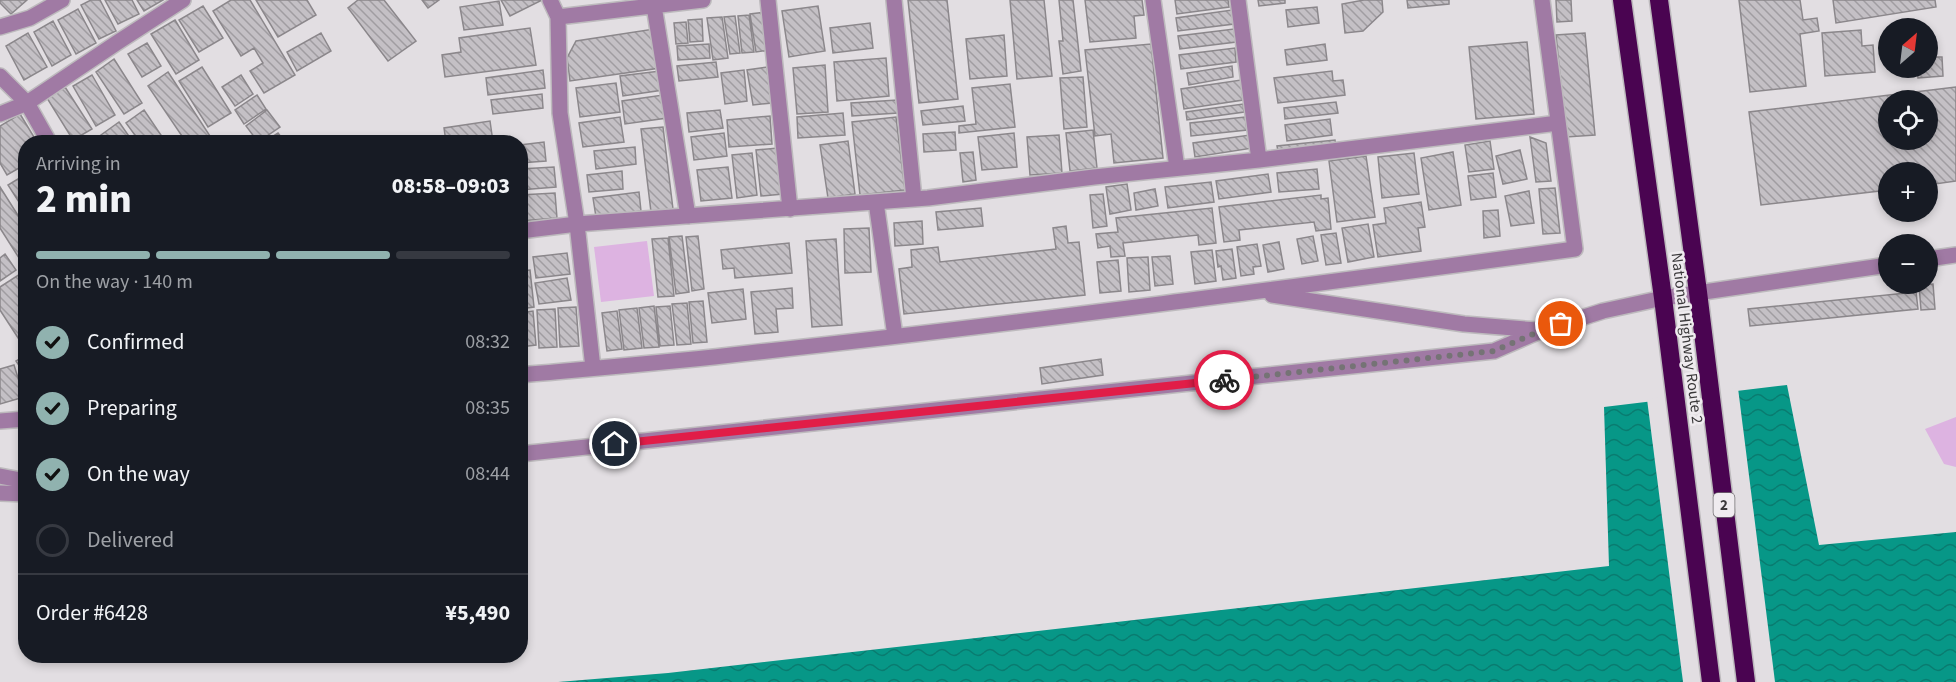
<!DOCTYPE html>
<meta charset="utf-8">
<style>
:root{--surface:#171b24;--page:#20242c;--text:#f1f3f6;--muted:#9ea1a6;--line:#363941;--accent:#90b2af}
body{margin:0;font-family:"Source Sans 3",sans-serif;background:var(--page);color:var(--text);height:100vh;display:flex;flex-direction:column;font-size:22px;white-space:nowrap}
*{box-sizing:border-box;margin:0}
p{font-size:20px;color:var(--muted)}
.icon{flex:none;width:33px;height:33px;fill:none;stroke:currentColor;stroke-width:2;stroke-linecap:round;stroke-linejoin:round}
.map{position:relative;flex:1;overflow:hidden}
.drawer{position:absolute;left:18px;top:135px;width:510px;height:528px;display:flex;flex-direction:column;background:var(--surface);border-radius:24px;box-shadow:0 3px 9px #0003}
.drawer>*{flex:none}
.needle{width:39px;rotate:28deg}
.tools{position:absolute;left:1878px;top:18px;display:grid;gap:12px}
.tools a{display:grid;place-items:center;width:60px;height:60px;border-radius:50%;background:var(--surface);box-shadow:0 3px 9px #0003;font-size:30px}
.pin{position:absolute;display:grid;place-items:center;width:51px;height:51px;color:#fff;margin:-26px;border:3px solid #fff;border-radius:50%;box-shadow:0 2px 6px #0007}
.courier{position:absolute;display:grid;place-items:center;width:60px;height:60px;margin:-30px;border:4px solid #e11d48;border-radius:50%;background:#fff;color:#222;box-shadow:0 2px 8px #0007}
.overview em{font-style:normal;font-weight:800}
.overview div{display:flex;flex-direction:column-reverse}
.overview{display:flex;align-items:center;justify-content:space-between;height:102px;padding:0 18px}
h1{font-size:39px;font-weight:800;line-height:45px}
.bar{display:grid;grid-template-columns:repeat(4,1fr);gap:9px 6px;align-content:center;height:72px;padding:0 18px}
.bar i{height:8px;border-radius:4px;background:var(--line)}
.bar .current{background:var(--accent)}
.bar p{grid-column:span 4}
.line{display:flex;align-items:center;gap:15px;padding:0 18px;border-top:2px solid var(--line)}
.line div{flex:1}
ol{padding:0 18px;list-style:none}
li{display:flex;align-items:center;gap:18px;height:66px}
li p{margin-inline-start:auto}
li .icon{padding:6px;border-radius:50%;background:var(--accent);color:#111;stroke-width:4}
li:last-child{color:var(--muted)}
li i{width:33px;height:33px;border:3px solid var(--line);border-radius:50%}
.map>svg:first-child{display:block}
.green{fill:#ddb3e1}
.water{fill:url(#water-waves)}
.pier{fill:#e2dee2}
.building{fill:url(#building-back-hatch);stroke:#8b878b;stroke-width:1.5;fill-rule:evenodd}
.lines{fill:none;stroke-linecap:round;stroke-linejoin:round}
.minor-casing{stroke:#bdbabd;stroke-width:18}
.highway-casing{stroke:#bdbabd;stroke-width:21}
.minor{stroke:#a07aa4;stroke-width:15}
.highway{stroke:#4a0451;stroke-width:18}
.done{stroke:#757375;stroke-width:6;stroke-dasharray:0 10.8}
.route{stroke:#e11d48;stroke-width:8}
.labels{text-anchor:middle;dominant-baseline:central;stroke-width:5;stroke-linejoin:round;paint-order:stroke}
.shield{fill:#efebef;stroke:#716e71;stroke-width:1.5}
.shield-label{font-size:15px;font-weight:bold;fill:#3b393b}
.street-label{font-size:16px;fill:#3b393b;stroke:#efebef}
</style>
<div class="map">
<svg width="1956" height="682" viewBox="0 0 1956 682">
<defs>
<pattern id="water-waves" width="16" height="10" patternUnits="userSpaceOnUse" patternTransform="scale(1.5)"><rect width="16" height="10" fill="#079787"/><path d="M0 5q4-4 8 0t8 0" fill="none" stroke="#097c70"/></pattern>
<pattern id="building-back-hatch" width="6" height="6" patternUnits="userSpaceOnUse" patternTransform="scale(1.5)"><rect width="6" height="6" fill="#c4c0c5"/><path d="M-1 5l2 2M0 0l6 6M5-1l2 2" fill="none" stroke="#a09da1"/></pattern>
</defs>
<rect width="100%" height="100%" fill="#e2dee2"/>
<!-- green -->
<path class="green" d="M647 241 654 296 601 302 594 247Z
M1956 417V467L1944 464 1925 429Z"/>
<!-- water -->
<path class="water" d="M1787 385 1819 545 1956 532V682H558L668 673 1609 566 1604 407Z"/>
<!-- pier -->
<path class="pier" d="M1738 388 1775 682H1683L1647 399Z"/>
<!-- building -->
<path class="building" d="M0 0H27L11 14 0 3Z
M91 0H100L116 31 99 39 81 5Z
M105 0H132L139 14 118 24Z
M137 0H163L144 11Z
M231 0H250L295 75 264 93 250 71 263 63 254 48 241 56 213 11Z
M256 0H307L316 15 278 37Z
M358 0H384L416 41 388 61 348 8Z
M422 0H439L428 8Z
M501 0H542L510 16Z
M908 0H947L958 99 919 103Z
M1010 0H1044L1052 76 1017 79Z
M1059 0H1073L1081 71 1063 74 1059 41H1063Z
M1085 0H1142L1144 15 1134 16 1136 38 1090 42Z
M1175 0H1228L1229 7 1177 14Z
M1258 0H1285V3L1259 6Z
M1364 0H1382L1383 12 1363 31 1345 33 1342 4Z
M1407 0H1449V4L1408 8Z
M1556 0H1571L1572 21 1557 22Z
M1739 0H1800L1803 20 1817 18 1819 31 1800 34 1806 86 1750 92Z
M1833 0H1935L1936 7 1836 23Z
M499 1 503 25 464 30 460 7Z
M203 6 223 38 199 52 179 20Z
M818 6 825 51 789 57 782 11Z
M1317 7 1319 23 1288 27 1286 10Z
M78 9 96 43 76 54 58 20Z
M1232 10 1234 24 1178 31 1176 18Z
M765 12 770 50 756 52 750 14Z
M749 15 754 52 742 53 738 16Z
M735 16 740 53 730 54 724 17Z
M722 17 728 58 713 60 707 18Z
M702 19 703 41 690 42 688 20Z
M175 20 199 60 176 74 151 34Z
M53 21 71 55 52 66 34 32Z
M686 22 688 43 676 44 674 23Z
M870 23 873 48 833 53 830 28Z
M530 28 536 65 445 77 442 55 461 52 459 38Z
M654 29 660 68 570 81 567 58 576 41Z
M1234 29 1236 42 1180 49 1178 36Z
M1861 30 1862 46 1873 45 1875 72 1825 76 1822 33Z
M28 33 47 67 24 80 6 46Z
M321 33 331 51 297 71 287 52Z
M1585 33 1595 135 1566 137 1556 35Z
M1004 35 1007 76 970 79 966 39Z
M1527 42 1534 114 1476 119 1469 47Z
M147 43 161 66 142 77 128 54Z
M709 44 710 58 678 60 677 46Z
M1151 44 1163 158 1114 163 1111 134 1095 136 1085 50Z
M1325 44 1327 60 1287 65 1285 50Z
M1235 48 1236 62 1181 69 1179 55Z
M1928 57H1942L1943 76 1918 78 1917 68H1928Z
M886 58 889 96 837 101 834 62Z
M114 59 142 103 124 114 96 72Z
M716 62 718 77 679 81 677 66Z
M825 65 828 112 797 114 793 68Z
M1232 66 1233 77 1189 85 1187 73Z
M202 67 231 113 208 127 179 81Z
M767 67 772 103 753 105 747 70Z
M543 70 545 88 488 95 486 78Z
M744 70 747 101 725 104 721 73Z
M660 71 663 90 623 96 620 76Z
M1332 71 1333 81 1343 80 1345 95 1278 103 1274 78Z
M168 72 210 136 200 142H186L148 86Z
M92 75 115 115 96 126 73 86Z
M241 75 253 94 235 106 222 87Z
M1083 77 1087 127 1064 129 1060 78Z
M1241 80 1243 100 1184 109 1181 89Z
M616 83 620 112 580 117 576 88Z
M1010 84 1015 127 959 133V126L976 124 972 88Z
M65 87 92 129 73 140 47 98Z
M1956 87V181L1928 185V172H1888V190L1761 205 1749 112ZM1888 100H1928V140H1888Z
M542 94 543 108 493 114 491 100Z
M257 95 266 109 244 124 235 110Z
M663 95 667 118 625 124 622 101Z
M897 100 898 113 852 116 851 103Z
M1336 102 1338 113 1285 119 1284 108Z
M1243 104 1244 112 1187 120 1186 112Z
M963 106 965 121 923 125 921 111Z
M144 110 163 138 158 142H140L126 123Z
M267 110 280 127 258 142 246 126Z
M720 110 723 128 689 132 687 113Z
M843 113 845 135 798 138 797 117Z
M20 114 37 142H26V164L7 175 0 163V126Z
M770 116 772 144 729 147 727 120Z
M620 117 624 142 583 147 579 123Z
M896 117 905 190 860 195 852 122Z
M1245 117 1247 130 1191 136 1190 123Z
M1330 119 1332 135 1287 141 1285 125Z
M490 121 493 142H446L444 128Z
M119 122 133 142H96L94 140Z
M663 127 673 209 651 212 641 129Z
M1093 130 1097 168 1070 171 1066 133Z
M955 132 956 150 924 152 923 134Z
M278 133 285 142H264Z
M724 133 727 156 694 160 691 137Z
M1014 133 1017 167 982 170 978 137Z
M1059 135 1062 173 1030 175 1027 137Z
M1250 135 1253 148 1195 157 1193 143Z
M1530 137 1546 143 1551 181 1536 182Z
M1335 140 1336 146 1278 151 1277 146Z
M848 141 855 194 828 198 820 145Z
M1490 141 1494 169 1469 172 1465 145Z
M544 142 546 161 520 163V145Z
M635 147 636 164 596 169 594 151Z
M778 148 783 194 761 196 756 150Z
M1520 150 1527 179 1503 184 1496 156Z
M973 152 976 180 963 182 960 153Z
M1453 152 1461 205 1429 210 1421 158Z
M752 153 757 195 737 198 732 155Z
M1414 153 1419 194 1382 198 1378 157Z
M1366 156 1375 217 1337 222 1329 161Z
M554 167 556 187 520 190V169Z
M728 167 732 198 701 201 697 170Z
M1317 169 1319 189 1279 192 1277 173Z
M622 171 623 189 589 192 587 175Z
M1493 173 1496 197 1471 200 1468 176Z
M26 174V213L8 185Z
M1268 174 1271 192 1219 199 1216 181Z
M1211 182 1214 202 1168 208 1165 187Z
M1127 184 1131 210 1110 214 1106 187Z
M0 187 26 228V269L0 228Z
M1555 188 1560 233 1543 234 1539 189Z
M1155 189 1158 206 1136 210 1134 193Z
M1529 191 1534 223 1511 226 1505 196Z
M639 192 641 211 596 217 593 198Z
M555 193 557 218 520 221V195Z
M1103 194 1107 226 1093 228 1090 195Z
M1321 195V199L1328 198 1331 229 1316 231 1314 222 1239 230 1240 240 1224 242 1219 207Z
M1421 202 1425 227 1418 228 1421 251 1378 257 1373 225 1386 223 1384 208Z
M981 208 983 226 938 230 936 212Z
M1212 208 1216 243 1199 245 1198 235 1123 243 1125 256 1111 257 1110 246 1098 248 1096 234 1118 232 1116 218Z
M1498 210 1500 236 1484 238 1483 211Z
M922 221 923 244 895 246 894 223Z
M1368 224 1374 257 1348 262 1342 228Z
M1066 226 1068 243 1079 242 1085 295 904 314 899 269 912 267 911 250 938 247 940 262 1056 249 1053 228Z
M869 228 871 272 845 273 844 229Z
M1336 233 1341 263 1326 265 1321 235Z
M682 236 689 292 676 294 669 237Z
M698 236 704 289 692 291 686 237Z
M1313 236 1318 261 1302 264 1297 239Z
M668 238 674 296 658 297 652 239Z
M836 239 842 325 812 327 806 241Z
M1279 242 1284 269 1268 272 1263 245Z
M789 243 792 273 735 278 734 268 723 269 721 250Z
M1257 244 1261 266 1253 267 1254 274 1241 276 1237 247Z
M1232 249 1236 278 1223 280 1221 266 1218 267 1216 251Z
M1212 250 1216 281 1195 284 1191 252Z
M567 253 570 274 536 278 533 257Z
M5 254 16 270 0 281V258Z
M1170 256 1173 284 1155 286 1152 257Z
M1148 257 1150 290 1129 292 1127 258Z
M1118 260 1121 291 1100 293 1097 262Z
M530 270 534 307 520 309V271Z
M20 274 26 283 24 347 0 310V287Z
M567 278 571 300 539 304 535 283Z
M1933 284 1935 309 1921 310 1919 285Z
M792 288 793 308 776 309 778 332 755 334 751 292Z
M743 289 746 319 712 323 708 293Z
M1916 292 1918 309 1750 326 1748 309Z
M703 301 707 342 693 343 689 302Z
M687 303 691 344 677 345 672 304Z
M654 306 659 347 644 348 639 308Z
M670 306 674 345 660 346 656 307Z
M576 307 579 346 560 347 558 308Z
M637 308 642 348 624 350 619 310Z
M555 309 557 347 539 348 537 310Z
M533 311 536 345 520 347V313Z
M617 311 622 349 607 351 602 313Z
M26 355V376L16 361Z
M1101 359 1103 375 1042 384 1040 368Z
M14 365 24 397 0 404V369Z"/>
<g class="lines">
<!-- minor casing -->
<g class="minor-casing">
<path id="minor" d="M550 0 558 17 560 113 577 224 593 368
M768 0 790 209
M894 0 914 199
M1153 0 1177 168
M654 6 688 216
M558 17 703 0
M0 27 30 18 62 0
M0 76 27 103 49 142
M0 114 27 103 118 42 183 0
M1259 160 1558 123
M876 202 895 336
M520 231 577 224 928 198 1094 177 1259 160 1238 0
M1928 259 1956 255
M1272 295 1464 324 1537 330
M520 375C597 368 673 362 749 353 1025 323 1300 286 1575 249L1542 0
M0 421 26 419
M520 454 1494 351 1540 331 1603 311 1663 298 1888 265
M0 476 26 481
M0 493 26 494"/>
</g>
<!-- highway casing -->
<g class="highway-casing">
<path id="highway" d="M1622 0 1663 298 1711 682
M1659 0 1698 292 1746 682"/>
</g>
<!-- minor -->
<use href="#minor" class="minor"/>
<!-- highway -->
<use href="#highway" class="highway"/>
</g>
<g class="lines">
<!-- done -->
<path class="done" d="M1224 380 1494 351 1540 331 1561 324"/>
<!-- route -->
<path class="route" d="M615 444 1224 380"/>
</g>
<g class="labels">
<!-- shield labels -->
<rect class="shield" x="1713.5" y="493" width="21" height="24" rx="4.5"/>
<g class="shield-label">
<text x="1724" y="505">2</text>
</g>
<!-- street labels -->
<g class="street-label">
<text transform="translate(1687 338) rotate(83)">National Highway Route 2</text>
</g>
</g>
</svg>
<div class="tools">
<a><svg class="needle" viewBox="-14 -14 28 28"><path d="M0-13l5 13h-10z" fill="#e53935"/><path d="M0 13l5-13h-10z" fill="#9ea1a6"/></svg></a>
<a><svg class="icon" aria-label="locate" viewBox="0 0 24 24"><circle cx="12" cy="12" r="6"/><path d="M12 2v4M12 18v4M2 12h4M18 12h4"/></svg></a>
<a>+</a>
<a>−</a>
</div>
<div class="pin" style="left:1561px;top:324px;background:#ea580c"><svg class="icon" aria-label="bag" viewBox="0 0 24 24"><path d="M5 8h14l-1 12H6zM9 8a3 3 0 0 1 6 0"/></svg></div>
<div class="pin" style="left:615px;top:444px;background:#1f2937"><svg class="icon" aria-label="home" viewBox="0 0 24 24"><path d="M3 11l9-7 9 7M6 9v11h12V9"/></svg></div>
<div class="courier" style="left:1224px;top:380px"><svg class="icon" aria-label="bike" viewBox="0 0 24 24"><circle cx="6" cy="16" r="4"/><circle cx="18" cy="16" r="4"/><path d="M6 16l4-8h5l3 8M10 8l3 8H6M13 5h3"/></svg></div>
<section class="drawer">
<div class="overview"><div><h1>2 min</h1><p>Arriving in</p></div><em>08:58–09:03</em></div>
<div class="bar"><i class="current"></i><i class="current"></i><i class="current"></i><i></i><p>On the way · 140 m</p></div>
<ol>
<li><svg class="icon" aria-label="check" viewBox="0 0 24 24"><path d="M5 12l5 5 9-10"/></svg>Confirmed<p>08:32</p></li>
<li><svg class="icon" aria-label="check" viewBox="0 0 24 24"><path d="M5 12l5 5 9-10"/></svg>Preparing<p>08:35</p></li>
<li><svg class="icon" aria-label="check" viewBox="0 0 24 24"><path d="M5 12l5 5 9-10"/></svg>On the way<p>08:44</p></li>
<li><i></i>Delivered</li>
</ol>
<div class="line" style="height:78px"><div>Order #6428</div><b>¥5,490</b></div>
</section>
</div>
